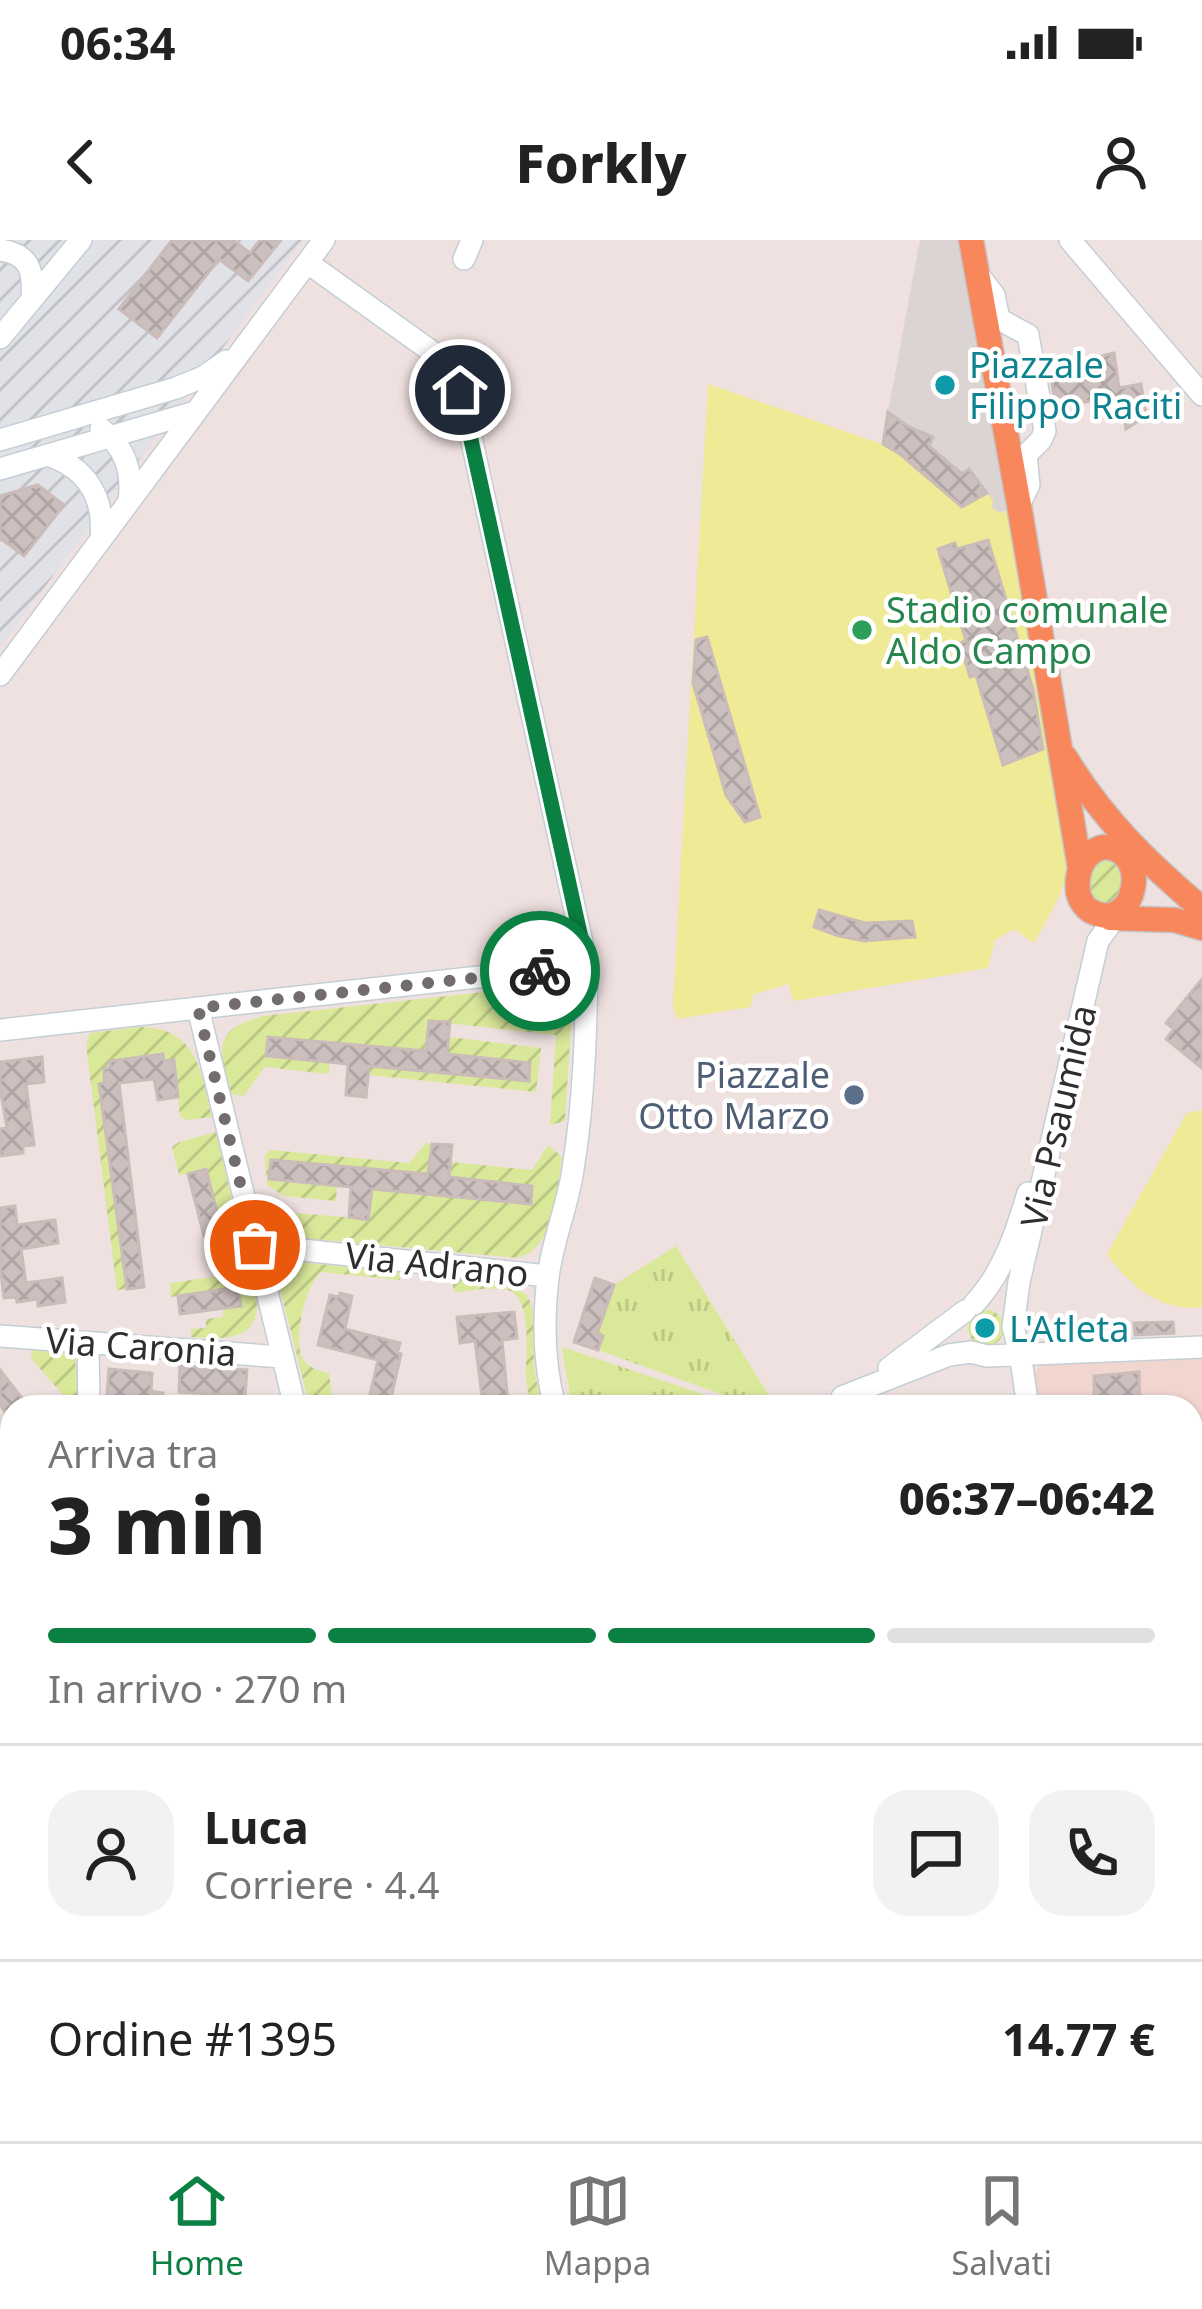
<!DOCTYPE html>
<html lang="it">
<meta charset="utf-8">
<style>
:root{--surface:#fff;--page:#f2f2f2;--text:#222;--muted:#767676;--line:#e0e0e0;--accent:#0b8043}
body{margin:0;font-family:"Noto Sans",sans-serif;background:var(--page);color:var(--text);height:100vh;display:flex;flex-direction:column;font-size:45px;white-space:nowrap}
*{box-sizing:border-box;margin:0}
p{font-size:39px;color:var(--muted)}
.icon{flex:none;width:66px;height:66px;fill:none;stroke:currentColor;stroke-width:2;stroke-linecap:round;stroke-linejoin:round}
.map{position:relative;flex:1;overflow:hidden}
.sheet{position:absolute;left:0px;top:1155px;width:1203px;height:747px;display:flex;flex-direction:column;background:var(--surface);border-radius:36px 36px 0 0;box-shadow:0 3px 9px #0004}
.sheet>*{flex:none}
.pin{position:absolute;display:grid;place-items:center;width:102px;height:102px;color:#fff;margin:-51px;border:6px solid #fff;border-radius:50%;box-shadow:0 3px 12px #0007}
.courier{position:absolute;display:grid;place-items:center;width:120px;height:120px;margin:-60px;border:9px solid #0b8043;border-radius:50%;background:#fff;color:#222;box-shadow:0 3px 15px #0007}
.headline em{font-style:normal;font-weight:800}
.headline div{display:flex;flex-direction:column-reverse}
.headline{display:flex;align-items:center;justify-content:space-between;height:204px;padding:0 48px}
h1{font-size:78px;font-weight:800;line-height:90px}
.bar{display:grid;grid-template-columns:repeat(4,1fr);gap:18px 12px;align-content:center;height:144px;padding:0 48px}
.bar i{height:15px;border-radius:9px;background:var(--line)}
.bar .current{background:var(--accent)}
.bar p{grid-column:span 4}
.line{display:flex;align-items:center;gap:30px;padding:0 48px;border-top:3px solid var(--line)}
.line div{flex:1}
.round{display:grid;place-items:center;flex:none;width:126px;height:126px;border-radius:36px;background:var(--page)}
.status{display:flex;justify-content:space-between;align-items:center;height:84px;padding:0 60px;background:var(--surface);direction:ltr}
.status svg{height:33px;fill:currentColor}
header{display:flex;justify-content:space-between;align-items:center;height:156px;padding:0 48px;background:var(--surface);font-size:54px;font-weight:800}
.tab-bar{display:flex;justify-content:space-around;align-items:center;height:168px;border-top:3px solid var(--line);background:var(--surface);font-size:33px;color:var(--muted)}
.tab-bar a{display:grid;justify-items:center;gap:6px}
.tab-bar .current{color:var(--accent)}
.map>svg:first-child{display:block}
.industrial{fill:url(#industrial-furrows)}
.education{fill:#f1d5cf}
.grass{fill:url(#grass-tufts)}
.garden{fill:url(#garden-furrows)}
.pitch{fill:#efea96}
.plaza{fill:#dbd4d3}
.building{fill:url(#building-cross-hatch);stroke:#cbbcb9;stroke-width:3}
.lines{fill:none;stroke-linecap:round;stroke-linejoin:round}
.minor-casing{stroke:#c4cfd4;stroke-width:24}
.major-casing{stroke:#c4c4c4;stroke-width:27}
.minor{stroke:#fff;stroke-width:21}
.major{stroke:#f8885c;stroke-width:24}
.done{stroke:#726d6c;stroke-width:12;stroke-dasharray:0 21.6}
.route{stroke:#0b8043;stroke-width:15}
.culture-dot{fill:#0f9aa8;stroke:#fff;stroke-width:4.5}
.leisure-dot{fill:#2e9e5b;stroke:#fff;stroke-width:4.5}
.service-dot{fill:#5c6f8a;stroke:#fff;stroke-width:4.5}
.labels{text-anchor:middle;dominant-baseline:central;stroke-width:9;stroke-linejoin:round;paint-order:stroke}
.culture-label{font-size:36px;fill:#0d838f;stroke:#fff;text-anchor:start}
.leisure-label{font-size:36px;fill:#27864d;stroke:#fff;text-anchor:start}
.service-label{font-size:36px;fill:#4e5e75;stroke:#fff;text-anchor:end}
.street-label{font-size:36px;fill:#2e2e2e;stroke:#fff}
</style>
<div class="status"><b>06:34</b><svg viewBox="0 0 49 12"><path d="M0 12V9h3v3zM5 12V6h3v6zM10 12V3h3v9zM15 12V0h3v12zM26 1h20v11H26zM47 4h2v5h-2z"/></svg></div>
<header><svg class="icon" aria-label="back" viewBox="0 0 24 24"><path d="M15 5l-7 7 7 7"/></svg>Forkly<svg class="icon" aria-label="person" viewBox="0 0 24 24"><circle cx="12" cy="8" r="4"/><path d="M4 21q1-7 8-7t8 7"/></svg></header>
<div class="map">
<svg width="1202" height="1901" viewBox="0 0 1202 1901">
<defs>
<pattern id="industrial-furrows" width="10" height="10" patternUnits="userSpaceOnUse" patternTransform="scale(3)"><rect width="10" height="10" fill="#e0e2e8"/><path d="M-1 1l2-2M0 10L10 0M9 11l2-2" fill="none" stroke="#c0c2c7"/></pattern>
<pattern id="grass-tufts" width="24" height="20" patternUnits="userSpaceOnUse" patternTransform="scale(3)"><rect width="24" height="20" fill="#dae89a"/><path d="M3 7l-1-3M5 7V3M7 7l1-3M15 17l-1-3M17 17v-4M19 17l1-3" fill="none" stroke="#bbc785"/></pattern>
<pattern id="garden-furrows" width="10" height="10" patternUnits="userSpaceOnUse" patternTransform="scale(3)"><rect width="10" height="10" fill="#dae89a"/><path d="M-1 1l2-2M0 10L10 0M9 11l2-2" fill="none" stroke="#bbc785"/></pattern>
<pattern id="building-cross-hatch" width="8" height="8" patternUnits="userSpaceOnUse" patternTransform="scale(3)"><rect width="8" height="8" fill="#cbc0be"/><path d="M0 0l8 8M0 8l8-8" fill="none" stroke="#afa5a4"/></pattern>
</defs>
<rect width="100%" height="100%" fill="#efe1e0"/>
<!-- industrial -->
<path class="industrial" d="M0 0H303L0 407Z"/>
<!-- education -->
<path class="education" d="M1202 1119V1354L1191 1355V1167H1039L1034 1133 1041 1125Z
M12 1745V1890H146L155 1901H0V1748Z
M755 1890H991L987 1897 979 1901H760Z"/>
<!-- grass -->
<path class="grass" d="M676 1006 776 1167H757L598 1110 603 1097 597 1094 614 1045Z
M562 1107 739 1166 741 1167H572Z"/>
<!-- garden -->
<path class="garden" d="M1097 616 1121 621 1122 656 1105 667 1090 655 1088 642Z
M541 746 560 753 572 771 565 881 550 885 556 795 429 781 426 811 269 797 330 822 329 834 265 827 244 856 231 854C220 809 210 791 263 776Z
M139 787C197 787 201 831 212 877L186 880 180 876 174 821H164L163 815 110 821V827L104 830 105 843 100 844 127 1049 117 1050 86 805 90 793Z
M449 797 541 808 536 852 368 835 369 826 529 840 530 823 447 814Z
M216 892 238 987 222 991 206 930 179 935 172 907 179 902Z
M426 903 432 904 428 934 337 945 336 961 284 956 267 945 265 915 271 910 409 923Z
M548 905 562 917C556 950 556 1009 517 1018L304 998C283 991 265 980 257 959L282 972 368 979 372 949 531 963 532 946 449 937 451 922 532 930Z
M286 1021 399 1032 400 1040 321 1032C306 1045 292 1099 303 1119 309 1128 319 1131 329 1133L333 1167H310L276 1033 281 1024Z
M249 1032C251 1043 258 1059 257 1070 253 1103 214 1099 191 1097V1089L206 1088V1079L223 1077V1068L241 1066 238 1048 171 1057 170 1043Z
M451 1037 507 1043 527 1055 533 1070 534 1129 542 1167H532C529 1157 527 1148 526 1138 525 1115 535 1053 503 1049 488 1047 469 1051 454 1052Z
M968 1088a18 18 0 1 1 36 0a18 18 0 1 1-36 0Z
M32 1110 75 1115 78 1162H69L31 1118Z"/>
<!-- pitch -->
<path class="pitch" d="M708 144 882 204 888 172 909 187 900 214 961 267 987 253 1011 273 1071 617C1065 651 1051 674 1034 703L1014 689 995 700 988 728 793 761 789 744 754 754 750 767 676 779 673 764Z
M1202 870V1067C1163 1073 1128 1045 1107 1014L1187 873Z
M1202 1354V1625L1199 1626 1191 1668V1355Z
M146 1890H283L280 1901H155Z"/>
<!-- plaza -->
<path class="plaza" d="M920 0H971L1011 273 1006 270 1000 273 992 268 993 260 987 253 962 267 900 214 909 187 888 172Z"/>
<!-- building -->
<path class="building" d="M172 0H233L250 13 260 0H281L248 41 219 19 157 98 119 69Z
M1114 113 1119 148 1141 144 1146 176 1126 189 1123 171 1093 176 1091 161 1056 166 1049 128Z
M888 172 909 187 933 197 929 206 962 234 969 229 987 253 962 267 900 214 883 204Z
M38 245 64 265 24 316 0 298V256Z
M988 300 1033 449 1043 509 1003 525 976 435 970 437 960 403 966 401 938 309 955 303 957 309Z
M707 397 760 577 745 582 726 555 693 443 696 400Z
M819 670 865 683 912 681 915 697 864 701 839 696 814 687Z
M1202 739V828L1166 799 1174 789 1166 783Z
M429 781 450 782 447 814 530 823 529 841 369 826 366 857 346 855 348 824 266 816 268 797 426 811Z
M163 814 164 821 174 820 178 857 158 860 154 839 119 843 144 1047 127 1049 99 844 104 843V829L110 827V821Z
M42 817 44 842 26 844 34 905 23 906V913L0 916V889L7 888 0 848V822Z
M432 904 452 905 449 937 532 946 531 964 372 949 368 980 349 977 351 947 269 939 271 920 428 934Z
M206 929 222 991 204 996 188 934Z
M15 966 17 985 55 980 58 1003 21 1009 26 1043 62 1038 65 1062 38 1066V1059L17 1062 16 1057 4 1058 0 1025V968Z
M595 1038 614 1045 597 1094 603 1096 598 1110 574 1102Z
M238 1047 241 1066 180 1074 178 1056Z
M340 1053 352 1056 345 1089 400 1103 397 1113 401 1114 389 1167H367L378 1120 318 1105 330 1055 339 1057Z
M514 1072 517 1098 502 1100 508 1162 483 1165 475 1101 460 1103 457 1077Z
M1173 1082 1174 1093 1135 1095 1134 1083Z
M180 1126 247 1130 245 1156 179 1152Z
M109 1129 152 1133 151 1151 163 1153 162 1167H106Z
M0 1130 29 1167H12V1181L0 1165Z
M1139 1132 1140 1167H1094V1136Z
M0 1438H8L12 1468V1493L0 1495Z
M12 1531V1608H4L0 1579V1532Z
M12 1770V1824L0 1835V1781Z"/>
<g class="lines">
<!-- minor casing -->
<g class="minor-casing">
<path id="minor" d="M1070 0 1202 155
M0 10C30 14 34 31 32 59
M464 19 472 0
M308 23 456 129 587 725C586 793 584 862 573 929 568 966 552 1001 548 1038 543 1080 544 1126 555 1167
M977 33 994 55 999 79 1028 95 1045 191 1041 200 1026 215 1029 245 1019 265
M0 98 81 0
M101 189C125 207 133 231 129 261
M0 200 176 148 203 137 226 121
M48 215C87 228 105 258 101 299
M0 229 195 172
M0 435 324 0
M198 768 295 1167
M0 790 587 725
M255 1005 548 1036
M974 1064C1003 1033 1016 993 1028 953
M0 1096 282 1117
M88 1103 89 1167
M889 1128 965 1071
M842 1157 949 1115 971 1112 987 1116 1202 1107
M1028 1167 1020 1113 1013 1087 1019 1042 1098 701 1119 672
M0 1290 12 1288
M0 1421 12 1419
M0 1513 12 1511
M0 1729 12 1725
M1191 1815 1202 1811
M341 1890 352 1901
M1055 1890V1901
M997 1901 1005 1890"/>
</g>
<!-- major casing -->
<g class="major-casing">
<path id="major" d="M971 0 1019 265 1080 628
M1065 517C1103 580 1147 622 1202 669
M1103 607C1153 608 1136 691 1095 673 1086 670 1080 661 1078 652 1076 631 1083 613 1103 607Z
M1110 678 1175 680 1202 688"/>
</g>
<!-- minor -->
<use href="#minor" class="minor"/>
<!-- major -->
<use href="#major" class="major"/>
</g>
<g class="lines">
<!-- done -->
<path class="done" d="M255 1005 198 768 540 731"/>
<!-- route -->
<path class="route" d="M460 150 587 725 540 731"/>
</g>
<!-- markers -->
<g class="culture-dot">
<circle cx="945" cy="145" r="12"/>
<circle cx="985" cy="1088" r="12"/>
</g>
<circle class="leisure-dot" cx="862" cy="390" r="12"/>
<circle class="service-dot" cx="854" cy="855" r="12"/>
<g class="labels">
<!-- culture labels -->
<g class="culture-label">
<text x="969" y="124">Piazzale<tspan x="969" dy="41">Filippo Raciti</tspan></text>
<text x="1009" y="1088">L'Atleta</text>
</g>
<!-- leisure labels -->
<g class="leisure-label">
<text x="886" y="369">Stadio comunale<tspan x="886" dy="41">Aldo Campo</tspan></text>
</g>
<!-- service labels -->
<g class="service-label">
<text x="830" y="834">Piazzale<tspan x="830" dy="41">Otto Marzo</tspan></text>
</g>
<!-- street labels -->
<g class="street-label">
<text transform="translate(1058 876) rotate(-77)">Via Psaumida</text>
<text transform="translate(437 1024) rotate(6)">Via Adrano</text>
<text transform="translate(141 1106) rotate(4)">Via Caronia</text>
</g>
</g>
</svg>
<div class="pin" style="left:255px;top:1005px;background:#ea580c"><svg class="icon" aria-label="bag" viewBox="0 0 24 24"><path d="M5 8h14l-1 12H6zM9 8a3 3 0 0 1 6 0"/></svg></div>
<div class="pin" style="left:460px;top:150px;background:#1f2937"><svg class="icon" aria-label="home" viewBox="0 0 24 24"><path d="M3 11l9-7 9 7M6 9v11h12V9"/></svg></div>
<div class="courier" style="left:540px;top:731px"><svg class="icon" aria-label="bike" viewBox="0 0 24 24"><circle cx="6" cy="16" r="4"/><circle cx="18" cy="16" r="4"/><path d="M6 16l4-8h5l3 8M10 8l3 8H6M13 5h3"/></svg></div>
<section class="sheet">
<div class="headline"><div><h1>3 min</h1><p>Arriva tra</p></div><em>06:37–06:42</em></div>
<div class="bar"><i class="current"></i><i class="current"></i><i class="current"></i><i></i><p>In arrivo · 270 m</p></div>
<div class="line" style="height:216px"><a class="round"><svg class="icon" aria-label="person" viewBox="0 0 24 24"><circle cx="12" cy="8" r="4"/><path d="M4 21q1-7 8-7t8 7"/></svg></a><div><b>Luca</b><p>Corriere · 4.4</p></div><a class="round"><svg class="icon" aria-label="chat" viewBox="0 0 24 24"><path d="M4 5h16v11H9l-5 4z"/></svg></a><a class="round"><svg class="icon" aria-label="phone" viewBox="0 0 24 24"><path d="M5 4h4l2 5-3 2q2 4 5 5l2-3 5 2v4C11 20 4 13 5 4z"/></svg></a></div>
<div class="line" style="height:156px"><div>Ordine #1395</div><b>14.77 €</b></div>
</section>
</div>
<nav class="tab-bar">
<a class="current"><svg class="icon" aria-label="home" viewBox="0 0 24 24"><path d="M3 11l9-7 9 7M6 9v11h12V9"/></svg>Home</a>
<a><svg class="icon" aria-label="map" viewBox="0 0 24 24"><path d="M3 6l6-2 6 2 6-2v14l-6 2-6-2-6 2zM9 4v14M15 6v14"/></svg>Mappa</a>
<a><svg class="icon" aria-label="saved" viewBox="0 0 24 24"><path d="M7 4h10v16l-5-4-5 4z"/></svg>Salvati</a>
</nav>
